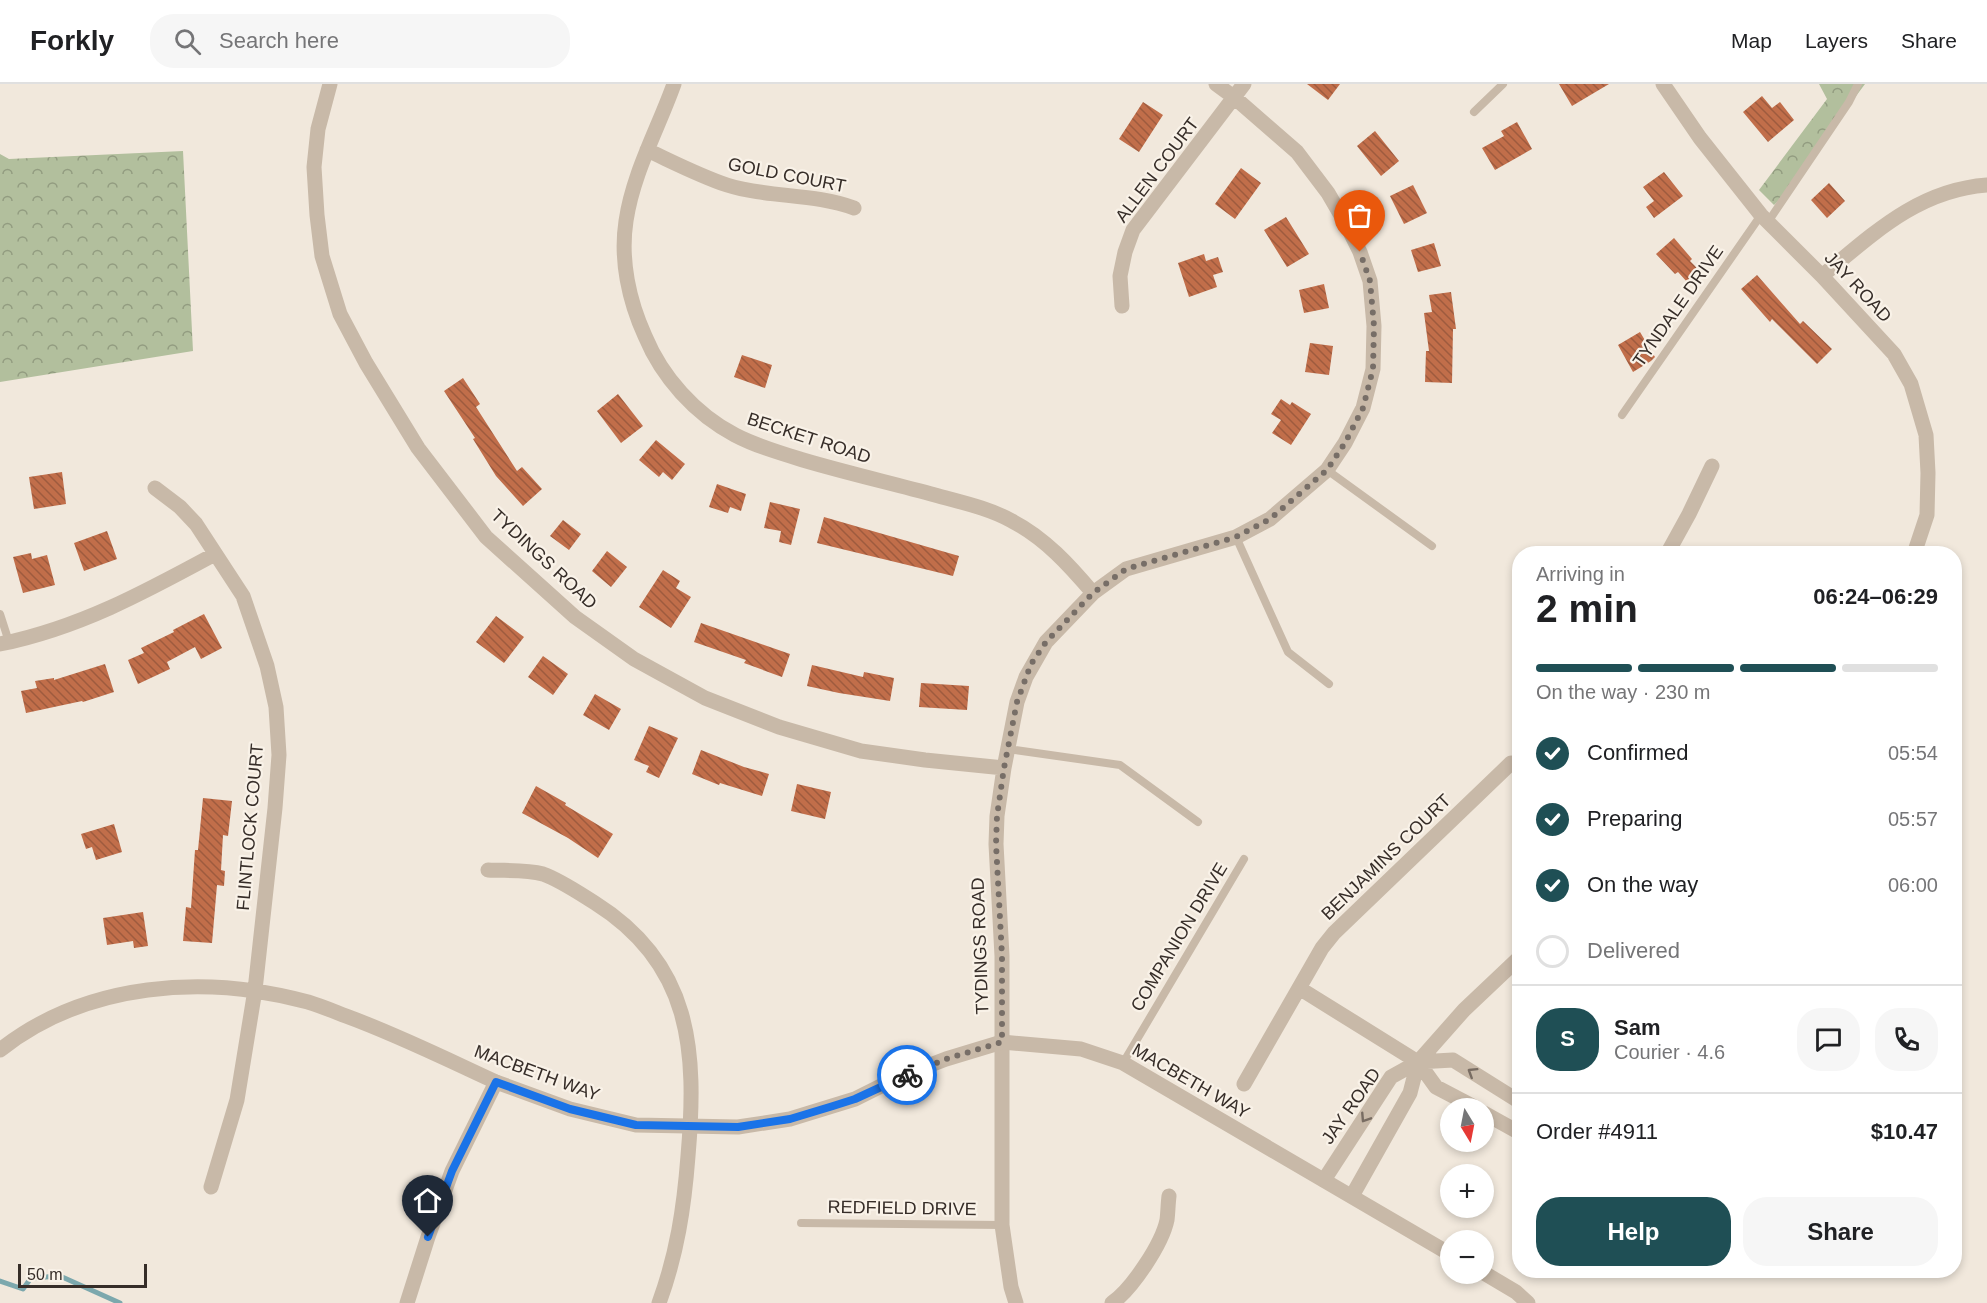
<!DOCTYPE html>
<meta charset="utf-8">
<style>
:root{--surface:#fff;--page:#f6f6f6;--text:#202124;--muted:#757577;--line:#e0e0e0;--accent:#1f4f55}
body{margin:0;font-family:Helvetica,sans-serif;background:var(--page);color:var(--text);height:100vh;display:flex;flex-direction:column;font-size:22px;white-space:nowrap}
*{box-sizing:border-box;margin:0}
p{font-size:20px;color:var(--muted)}
.icon{flex:none;width:33px;height:33px;fill:none;stroke:currentColor;stroke-width:2;stroke-linecap:round;stroke-linejoin:round}
.map{position:relative;flex:1;overflow:hidden}
.panel{position:absolute;left:1512px;top:462px;width:450px;height:732px;display:flex;flex-direction:column;background:var(--surface);border-radius:24px;box-shadow:0 3px 9px #0003}
.panel>*{flex:none}
.needle{width:39px;rotate:170deg}
.controls{position:absolute;left:1440px;top:1014px;display:grid;gap:12px}
.controls a{display:grid;place-items:center;width:54px;height:54px;border-radius:50%;background:var(--surface);box-shadow:0 3px 9px #0003;font-size:30px}
.scale{position:absolute;left:18px;bottom:15px;width:129px;box-sizing:border-box;padding-left:6px;border:3px solid #362d28;border-top:0;font-size:16px;line-height:21px;white-space:nowrap;color:#362d28;-webkit-text-stroke:4px #f9f2e8;paint-order:stroke}
.pin{position:absolute;display:grid;place-items:center;width:51px;height:51px;color:#fff;margin:-62px -26px;border-radius:50% 50% 50% 0;rotate:-45deg;box-shadow:0 0 6px #0007}
.pin .icon{rotate:45deg}
.courier{position:absolute;display:grid;place-items:center;width:60px;height:60px;margin:-30px;border:4px solid #1a73e8;border-radius:50%;background:#fff;color:#222;box-shadow:0 2px 8px #0007}
.headline em{font-style:normal;font-weight:600}
.headline div{display:flex;flex-direction:column-reverse}
.headline{display:flex;align-items:center;justify-content:space-between;height:102px;padding:0 24px}
h1{font-size:39px;font-weight:600;line-height:45px}
.bar{display:grid;grid-template-columns:repeat(4,1fr);gap:9px 6px;align-content:center;height:72px;padding:0 24px}
.bar i{height:8px;border-radius:4px;background:var(--line)}
.bar .active{background:var(--accent)}
.bar p{grid-column:span 4}
.line{display:flex;align-items:center;gap:15px;padding:0 24px;border-top:2px solid var(--line)}
.line div{flex:1}
.round{display:grid;place-items:center;flex:none;width:63px;height:63px;border-radius:24px;background:var(--page)}
ol{padding:0 24px;list-style:none}
li{display:flex;align-items:center;gap:18px;height:66px}
li p{margin-inline-start:auto}
li .icon{padding:6px;border-radius:50%;background:var(--accent);color:#fff;stroke-width:4}
li:last-child{color:var(--muted)}
li i{width:33px;height:33px;border:3px solid var(--line);border-radius:50%}
.action{display:flex;gap:12px;margin-top:auto;padding:12px 24px}
.action a{flex:1;height:69px;border-radius:24px;background:var(--accent);color:#fff;font-size:24px;font-weight:600;line-height:69px;text-align:center}
.action a+a{background:var(--page);color:var(--text)}
header{display:flex;align-items:center;gap:36px;box-sizing:border-box;height:84px;padding:0 30px;background:var(--surface);border-bottom:2px solid var(--line)}
header strong{font-size:28px}
nav{display:flex;gap:33px;margin-inline-start:auto;font-size:21px}
.search{width:420px;height:54px;background:var(--page);display:flex;align-items:center;gap:15px;box-sizing:border-box;padding:0 21px;border-radius:24px;color:var(--muted);font-size:22px}
.map>svg:first-child{display:block}
.park{fill:url(#park-crowns)}
.lines{fill:none;stroke-linecap:round;stroke-linejoin:round}
.stream{stroke:#7ca8ad;stroke-width:5}
.building{fill:url(#building-back-hatch)}
.service{stroke:#c8b9a8;stroke-width:8}
.minor{stroke:#c8b9a8;stroke-width:15}
.tertiary{stroke:#c8b9a8;stroke-width:15}
.oneway{stroke:#786c62}
.done{stroke:#776e67;stroke-width:6;stroke-dasharray:0 10.8}
.route{stroke:#1a73e8;stroke-width:8}
.labels{text-anchor:middle;dominant-baseline:central;stroke-width:4.5;stroke-linejoin:round;paint-order:stroke}
.street-label{font-size:18px;fill:#362d28;stroke:#f9f2e8}
</style>
<header>
<strong>Forkly</strong>
<div class="search"><svg class="icon" aria-label="search" viewBox="0 0 24 24"><circle cx="10" cy="10" r="6"/><path d="M15 15l6 6"/></svg>Search here</div>
<nav><a>Map</a><a>Layers</a><a>Share</a></nav>
</header>
<div class="map">
<svg width="1987" height="1219" viewBox="0 0 1987 1219">
<defs>
<pattern id="park-crowns" width="20" height="18" patternUnits="userSpaceOnUse" patternTransform="scale(1.5)"><rect width="20" height="18" fill="#b2bf9d"/><path d="M2 6a3 3 0 1 1 6 0M12 15a3 3 0 1 1 6 0" fill="none" stroke="#929c80"/></pattern>
<pattern id="building-back-hatch" width="6" height="6" patternUnits="userSpaceOnUse" patternTransform="scale(1.5)"><rect width="6" height="6" fill="#c16e4a"/><path d="M-1 5l2 2M0 0l6 6M5-1l2 2" fill="none" stroke="#9e5b3e"/></pattern>
</defs>
<rect width="100%" height="100%" fill="#f1e8dc"/>
<!-- park -->
<path class="park" d="M1819 0H1865L1836 39 1793 103 1774 121 1759 106 1827 15Z
M183 67 193 267 0 298V70L9 75Z"/>
<g class="lines">
<!-- stream -->
<path class="stream" d="M0 1197 23 1205 31 1194 60 1192 120 1219"/>
</g>
<!-- building -->
<path class="building" d="M1307 0H1340L1328 16Z
M1559 0H1609L1572 22Z
M1762 12 1772 24 1780 18 1794 36 1768 58 1743 28Z
M1143 18 1163 31 1139 68 1119 55Z
M1517 38 1532 65 1495 86 1482 64 1504 52 1501 47Z
M1375 47 1399 77 1381 92 1357 62Z
M1241 84 1261 99 1235 135 1215 120Z
M1664 88 1683 112 1654 134 1646 123 1654 117 1643 103Z
M1829 99 1845 117 1827 134 1811 116Z
M1413 101 1427 129 1404 140 1390 112Z
M1286 133 1309 170 1287 183 1264 146Z
M1674 154 1692 175 1690 177 1701 188 1688 199 1678 188 1675 190 1656 170Z
M1434 159 1441 182 1418 188 1411 166Z
M1204 170 1206 177 1218 173 1223 188 1213 191 1217 203 1189 213 1178 179Z
M1757 191 1800 240 1803 237 1832 265 1817 280 1772 235 1770 238 1741 205Z
M1324 200 1329 224 1304 229 1299 206Z
M1451 208 1456 245H1453L1452 299 1425 298 1426 267H1429L1424 229 1432 228 1429 211Z
M1640 248 1655 273 1651 277 1633 288 1618 261Z
M1310 259 1333 262 1329 291 1305 288Z
M742 271 772 281 765 304 734 293Z
M463 294 480 320 476 323 517 387 522 383 542 405 523 422 496 392 473 355 475 354 444 307Z
M618 310 643 342 621 359 597 327Z
M1281 315 1290 321 1292 318 1311 330 1291 361 1272 349 1281 336 1271 330Z
M656 356 685 380 672 396 663 388 659 393 639 376Z
M62 388 66 420 34 425 29 393Z
M717 400 746 410 741 427 730 423 728 429 709 423Z
M770 418 800 425 791 461 779 458 781 447 764 444Z
M824 433 959 472 953 492 817 459Z
M563 436 581 450 569 466 550 452Z
M107 447 117 475 84 487 74 459Z
M607 467 627 483 611 503 592 487Z
M31 469 32 475 47 471 55 501 23 509 13 473Z
M663 486 680 497 676 504 691 513 671 544 639 523Z
M204 530 222 564 201 575 195 563 167 578 170 585 138 600 128 576 144 569 141 564 174 548 173 546Z
M496 532 524 553 504 579 476 558Z
M701 539 790 570 782 593 744 579 746 576 694 558Z
M543 572 568 590 553 611 528 593Z
M105 580 114 608 83 618 82 617 26 629 21 607 37 604 35 597 54 594V596Z
M812 581 863 593 864 588 894 594 890 617 839 609 807 602Z
M921 599 969 602 967 626 919 623Z
M595 610 621 625 609 646 583 631Z
M649 642 678 654 659 694 646 688 649 682 634 676Z
M701 666 744 683 769 690 762 712 720 699 719 701 692 690Z
M797 700 831 708 825 735 791 727Z
M536 702 566 719 565 721 613 750 598 774 568 754 522 729Z
M203 714 232 717 228 752 223 751 221 786 225 787 224 802 217 801 212 859 183 857 186 823 191 824 195 766H198Z
M114 740 122 768 96 776 92 763 86 765 81 750Z
M143 828 148 862 134 864 133 857 107 861 103 834Z"/>
<g class="lines">
<!-- service -->
<path class="service" d="M1474 28 1503 0
M1768 138 1849 18 1858 0
M1622 331 1761 131
M1327 386 1432 462
M1236 453 1288 568 1329 600
M0 530 9 558
M1008 665 1120 681 1198 738
M1123 979 1244 775
M801 1139 1002 1141"/>
<!-- minor -->
<path class="minor" d="M330 0 318 45 314 83 317 131 322 172 340 230 366 279 418 364 486 453 575 533 634 575 705 614 779 643 861 667 925 676 1004 684
M674 0C658 45 633 89 626 137 620 176 629 217 645 252 662 293 695 330 735 351 756 362 780 369 803 376 847 389 891 399 935 411 960 418 989 424 1012 437 1045 454 1070 482 1093 509
M1663 0 1700 54 1761 131 1822 192 1894 270 1911 300 1926 351 1928 389 1927 431 1914 470
M647 66C673 78 700 92 727 101 768 114 814 109 854 124
M1822 192C1873 150 1918 106 1987 101
M1122 222 1120 192 1125 168 1133 146 1244 0
M155 404 180 423 196 440 243 512 267 582 276 623 279 671 275 724 255 906 237 1016 211 1103
M1667 470 1689 430 1712 382
M0 560C79 544 145 508 215 470
M488 786C505 787 526 785 543 790 560 796 579 809 595 819 692 880 697 967 688 1072 684 1124 677 1170 659 1219
M1299 904 1418 978 1436 1003 1476 1024
M0 966C86 898 205 890 308 918 321 922 333 927 346 932 398 951 446 975 496 998
M1418 978 1453 976 1520 1018
M1244 1000 1322 864 1334 849 1511 679
M1484 1029 1520 1049
M1324 1096 1391 993 1418 978 1464 926 1520 873
M1352 1112 1410 1009 1418 978
M1016 1219 1011 1203 1002 1141V872L996 760 997 732 1004 684 1017 618 1026 593 1046 558 1093 509 1126 485 1236 453 1270 435 1327 386 1345 359 1363 324 1373 285 1374 242 1370 197 1360 168 1346 140 1328 109 1297 68 1235 14 1216 0
M1112 1219C1132 1205 1162 1160 1167 1136 1168 1128 1168 1120 1169 1112"/>
<!-- tertiary -->
<path class="tertiary" d="M1484 1189 1516 1208 1528 1219
M407 1219 428 1153 452 1087 496 998 570 1025 636 1041 738 1043 790 1035 855 1015 899 993 946 975 1002 958 1081 965 1123 979 1450 1170"/>
</g>
<!-- one-way arrows -->
<defs><path id="oneway-chevron" d="M-2-3.5L2.5 0L-2 3.5" fill="none" stroke-width="1.6" stroke-linecap="round" stroke-linejoin="round" transform="scale(1.5)"/></defs>
<g class="oneway">
<use href="#oneway-chevron" transform="translate(1472 988) rotate(-148)"/>
<use href="#oneway-chevron" transform="translate(1365 1034) rotate(123)"/>
</g>
<g class="lines">
<!-- done -->
<path class="done" d="M907 991 946 975 1002 958V872L996 760 997 732 1004 684 1017 618 1031 580 1046 558 1093 509 1126 485 1236 453 1270 435 1327 386 1345 359 1363 324 1373 285 1374 242 1370 197 1360 168"/>
<!-- route -->
<path class="route" d="M428 1153 452 1087 496 998 570 1025 636 1041 738 1043 790 1035 833 1022 855 1015 907 991"/>
</g>
<g class="labels">
<!-- street labels -->
<g class="street-label">
<text transform="translate(1157 86) rotate(-53)">ALLEN COURT</text>
<text transform="translate(787 91) rotate(11)">GOLD COURT</text>
<text transform="translate(1858 203) rotate(47)">JAY ROAD</text>
<text transform="translate(1678 222) rotate(-55)">TYNDALE DRIVE</text>
<text transform="translate(809 354) rotate(18)">BECKET ROAD</text>
<text transform="translate(544 475) rotate(43)">TYDINGS ROAD</text>
<text transform="translate(250 743) rotate(-85)">FLINTLOCK COURT</text>
<text transform="translate(1386 773) rotate(-44)">BENJAMINS COURT</text>
<text transform="translate(1179 853) rotate(-59)">COMPANION DRIVE</text>
<text transform="translate(980 862) rotate(-92)">TYDINGS ROAD</text>
<text transform="translate(537 989) rotate(20)">MACBETH WAY</text>
<text transform="translate(1191 997) rotate(30)">MACBETH WAY</text>
<text transform="translate(1351 1022) rotate(-55)">JAY ROAD</text>
<text transform="translate(902 1124) rotate(1)">REDFIELD DRIVE</text>
</g>
</g>
</svg>
<div class="controls">
<a><svg class="needle" viewBox="-14 -14 28 28"><path d="M0-13l5 13h-10z" fill="#e53935"/><path d="M0 13l5-13h-10z" fill="#757577"/></svg></a>
<a>+</a>
<a>−</a>
</div>
<div class="scale">50 m</div>
<div class="pin" style="left:1360px;top:168px;background:#ea580c"><svg class="icon" aria-label="bag" viewBox="0 0 24 24"><path d="M5 8h14l-1 12H6zM9 8a3 3 0 0 1 6 0"/></svg></div>
<div class="pin" style="left:428px;top:1153px;background:#1f2937"><svg class="icon" aria-label="home" viewBox="0 0 24 24"><path d="M3 11l9-7 9 7M6 9v11h12V9"/></svg></div>
<div class="courier" style="left:907px;top:991px"><svg class="icon" aria-label="bike" viewBox="0 0 24 24"><circle cx="6" cy="16" r="4"/><circle cx="18" cy="16" r="4"/><path d="M6 16l4-8h5l3 8M10 8l3 8H6M13 5h3"/></svg></div>
<section class="panel">
<div class="headline"><div><h1>2 min</h1><p>Arriving in</p></div><em>06:24–06:29</em></div>
<div class="bar"><i class="active"></i><i class="active"></i><i class="active"></i><i></i><p>On the way · 230 m</p></div>
<ol>
<li><svg class="icon" aria-label="check" viewBox="0 0 24 24"><path d="M5 12l5 5 9-10"/></svg>Confirmed<p>05:54</p></li>
<li><svg class="icon" aria-label="check" viewBox="0 0 24 24"><path d="M5 12l5 5 9-10"/></svg>Preparing<p>05:57</p></li>
<li><svg class="icon" aria-label="check" viewBox="0 0 24 24"><path d="M5 12l5 5 9-10"/></svg>On the way<p>06:00</p></li>
<li><i></i>Delivered</li>
</ol>
<div class="line" style="height:108px"><b class="round" style="background:var(--accent);color:#fff">S</b><div><b>Sam</b><p>Courier · 4.6</p></div><a class="round"><svg class="icon" aria-label="chat" viewBox="0 0 24 24"><path d="M4 5h16v11H9l-5 4z"/></svg></a><a class="round"><svg class="icon" aria-label="phone" viewBox="0 0 24 24"><path d="M5 4h4l2 5-3 2q2 4 5 5l2-3 5 2v4C11 20 4 13 5 4z"/></svg></a></div>
<div class="line" style="height:78px"><div>Order #4911</div><b>$10.47</b></div>
<div class="action"><a>Help</a><a>Share</a></div>
</section>
</div>
